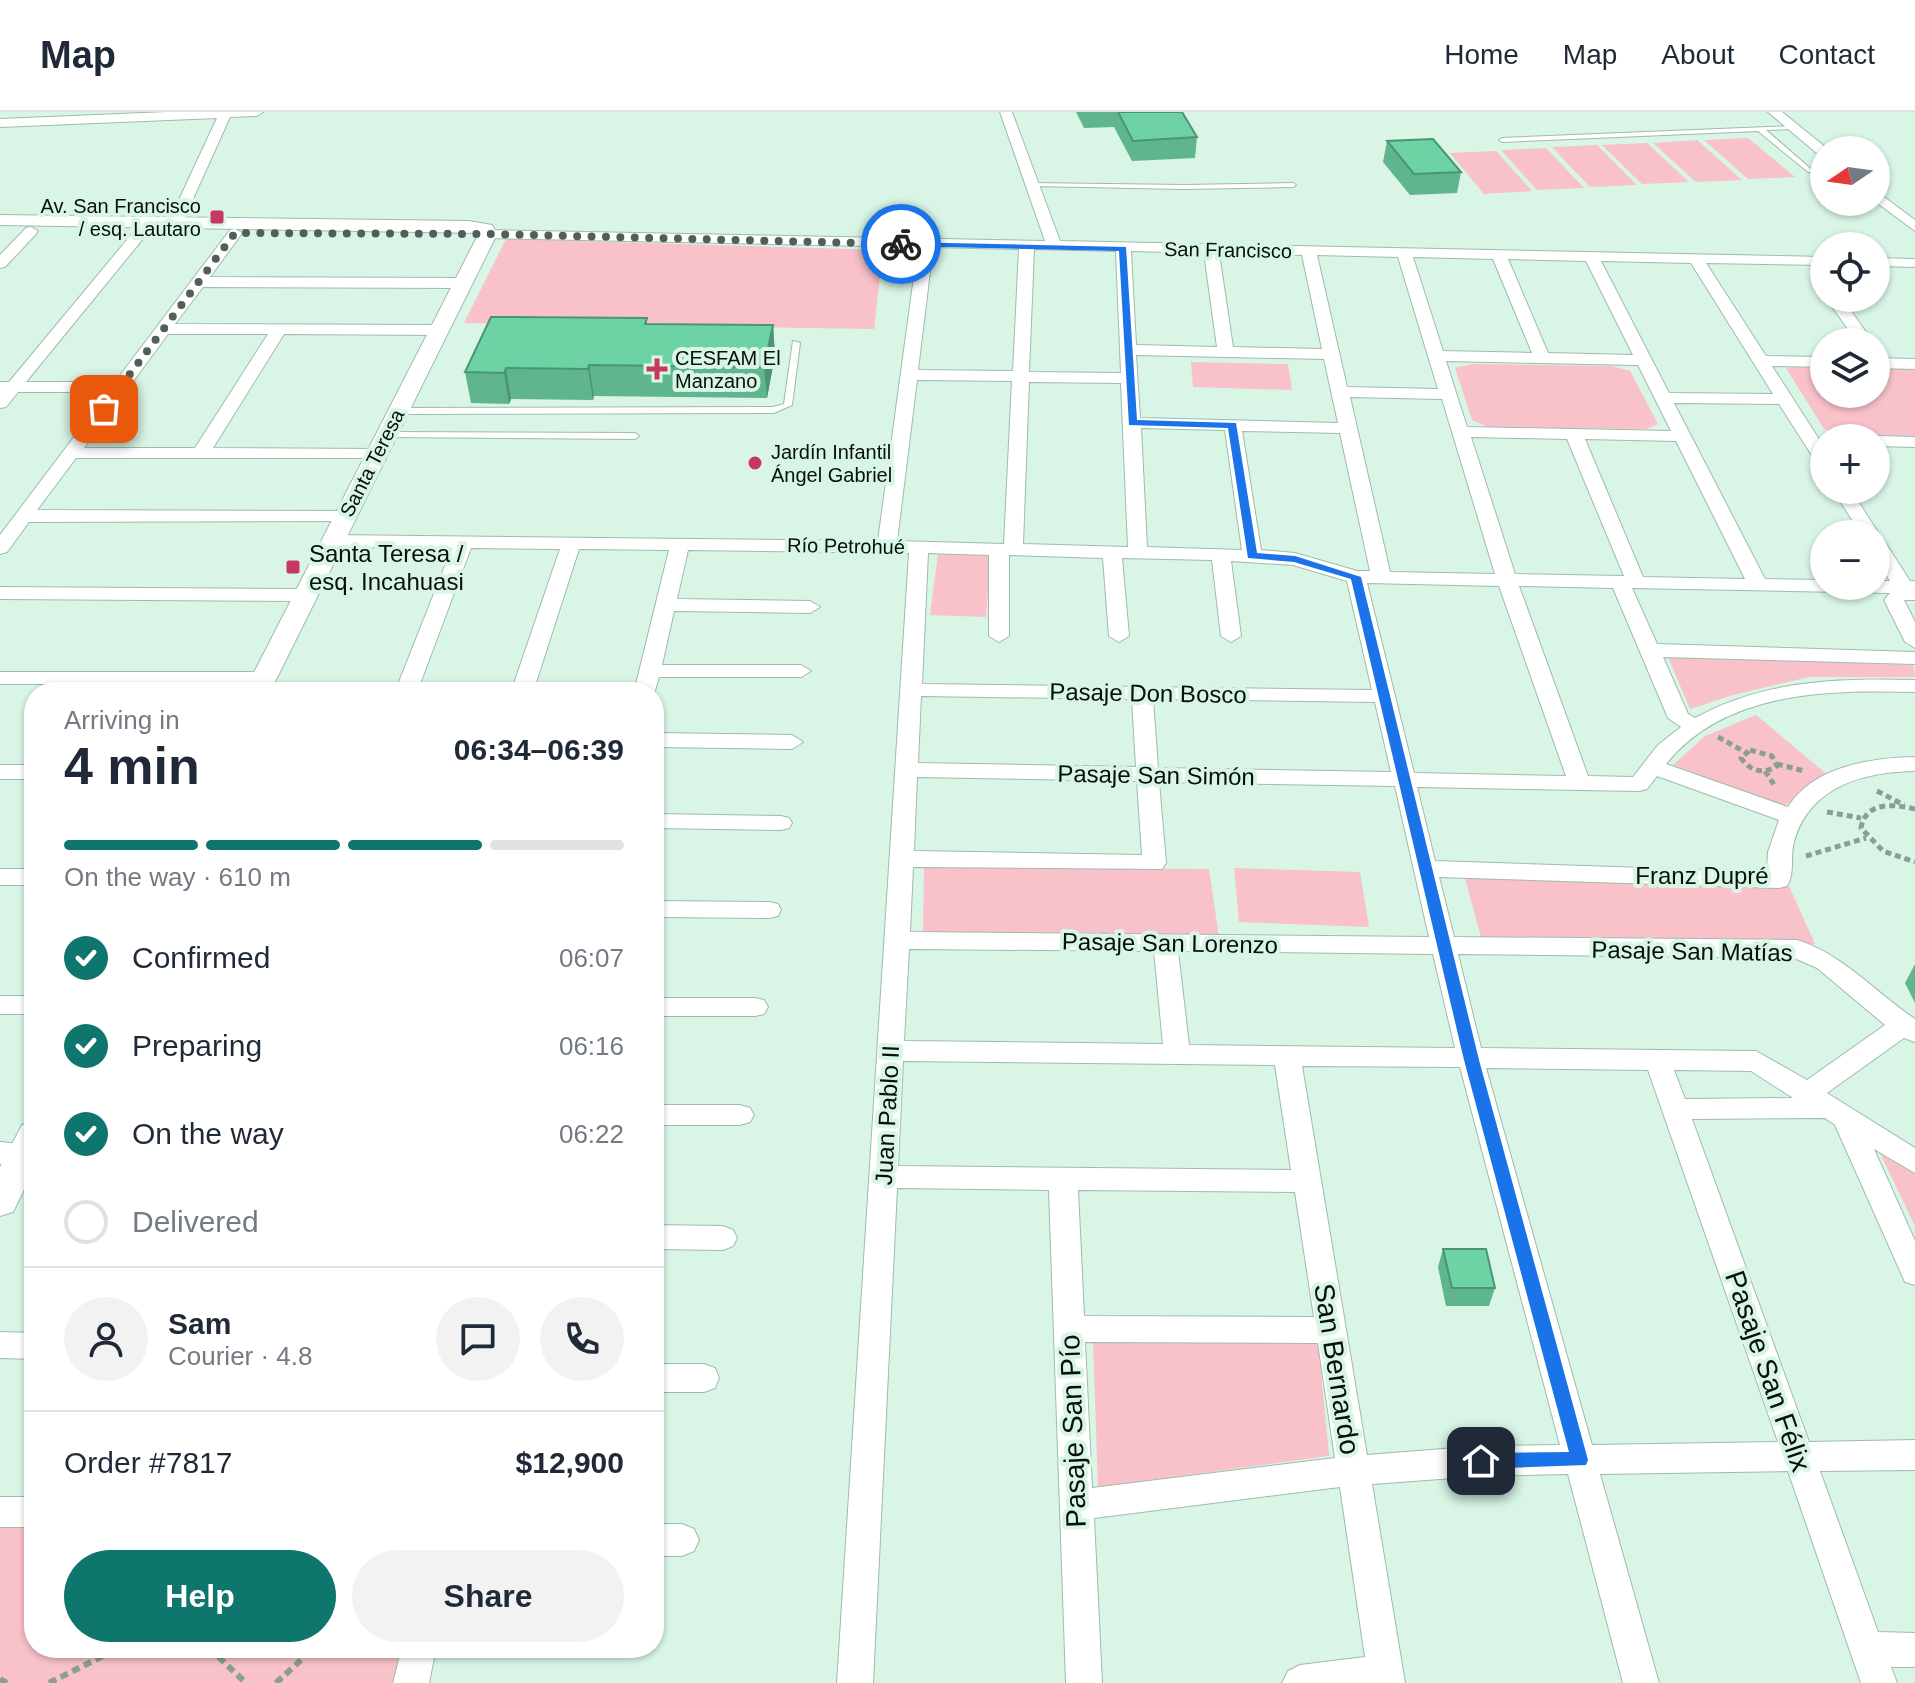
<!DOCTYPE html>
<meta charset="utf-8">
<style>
:root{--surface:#fff;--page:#f2f2f3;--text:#1f2937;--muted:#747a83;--line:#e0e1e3;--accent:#0f766e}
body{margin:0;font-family:Arial,sans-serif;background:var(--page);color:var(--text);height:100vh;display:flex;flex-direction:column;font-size:30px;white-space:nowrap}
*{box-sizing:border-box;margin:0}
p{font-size:26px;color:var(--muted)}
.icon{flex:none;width:44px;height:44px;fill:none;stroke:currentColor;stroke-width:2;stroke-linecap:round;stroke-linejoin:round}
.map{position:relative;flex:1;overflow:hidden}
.side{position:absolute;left:24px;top:570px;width:640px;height:976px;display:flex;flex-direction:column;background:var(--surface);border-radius:32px;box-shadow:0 2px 6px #0004}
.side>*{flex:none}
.needle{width:52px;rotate:257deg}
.buttons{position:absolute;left:1810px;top:24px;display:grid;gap:16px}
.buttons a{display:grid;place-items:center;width:80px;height:80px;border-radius:50%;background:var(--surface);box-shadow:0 2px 6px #0004;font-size:40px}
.pin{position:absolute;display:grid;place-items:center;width:68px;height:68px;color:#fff;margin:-34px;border-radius:16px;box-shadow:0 4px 12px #0006}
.courier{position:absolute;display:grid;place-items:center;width:80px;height:80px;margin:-40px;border:6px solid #1a73e8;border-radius:50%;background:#fff;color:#222;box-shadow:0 2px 10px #0007}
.summary em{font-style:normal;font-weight:700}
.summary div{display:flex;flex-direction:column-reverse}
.summary{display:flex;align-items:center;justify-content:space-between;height:136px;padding:0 40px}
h1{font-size:52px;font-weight:700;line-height:60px}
.bar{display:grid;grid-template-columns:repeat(4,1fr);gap:12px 8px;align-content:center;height:96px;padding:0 40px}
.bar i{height:10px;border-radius:6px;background:var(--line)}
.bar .on{background:var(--accent)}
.bar p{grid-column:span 4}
.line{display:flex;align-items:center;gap:20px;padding:0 40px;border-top:2px solid var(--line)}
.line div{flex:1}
.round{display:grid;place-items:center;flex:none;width:84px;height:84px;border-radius:42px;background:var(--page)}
ol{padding:0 40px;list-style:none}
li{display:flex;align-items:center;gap:24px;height:88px}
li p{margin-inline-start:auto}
li .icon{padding:8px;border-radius:50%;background:var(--accent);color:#fff;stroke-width:4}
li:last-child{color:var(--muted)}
li i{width:44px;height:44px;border:4px solid var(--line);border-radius:50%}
.cta{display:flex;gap:16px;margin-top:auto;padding:16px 40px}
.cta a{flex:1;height:92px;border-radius:48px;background:var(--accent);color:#fff;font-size:32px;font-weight:700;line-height:92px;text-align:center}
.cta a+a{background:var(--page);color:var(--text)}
header{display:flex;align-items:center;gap:48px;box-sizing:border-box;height:112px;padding:0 40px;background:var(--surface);border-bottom:2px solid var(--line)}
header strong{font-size:38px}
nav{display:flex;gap:44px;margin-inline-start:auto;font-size:28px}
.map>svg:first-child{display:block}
.green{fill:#f9c1c9}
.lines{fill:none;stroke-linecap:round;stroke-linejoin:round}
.service-casing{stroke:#9fbbac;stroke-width:2}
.minor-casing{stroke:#9fbbac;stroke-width:2}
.tertiary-casing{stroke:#9fbbac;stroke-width:2}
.path-far1{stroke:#8a9f94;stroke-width:5;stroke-dasharray:6 4;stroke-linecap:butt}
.path{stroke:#8a9f94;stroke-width:6;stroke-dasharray:8 5;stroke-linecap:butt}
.service{fill:#fff;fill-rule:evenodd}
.minor{fill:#fff;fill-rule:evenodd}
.tertiary{fill:#fff;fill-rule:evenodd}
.wall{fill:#5eb58e}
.shaded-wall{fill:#4c9474}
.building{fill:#6dd3a5;stroke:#4c9474;stroke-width:2}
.route{fill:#1a73e8}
.done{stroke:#506058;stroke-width:8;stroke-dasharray:0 14.4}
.poi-dot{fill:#c73860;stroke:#d8f5e6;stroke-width:3}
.labels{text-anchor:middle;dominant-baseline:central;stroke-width:8;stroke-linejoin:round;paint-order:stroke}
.far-poi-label{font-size:20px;fill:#07100b;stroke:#d8f5e6;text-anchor:start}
.far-street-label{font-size:20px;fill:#07100b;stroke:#d8f5e6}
.poi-label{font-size:24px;fill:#07100b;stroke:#d8f5e6;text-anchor:start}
.street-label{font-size:24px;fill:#07100b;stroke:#d8f5e6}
.near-street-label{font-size:28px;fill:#07100b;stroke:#d8f5e6}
</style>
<header>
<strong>Map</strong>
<nav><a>Home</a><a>Map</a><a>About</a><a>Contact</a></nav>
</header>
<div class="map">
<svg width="1915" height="1571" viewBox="0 0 1915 1571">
<rect width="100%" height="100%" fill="#d8f5e6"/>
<!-- green -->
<path class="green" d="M1748 26 1795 65 1748 67 1704 28Z
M1698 28V29L1742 68 1696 70 1653 31Z
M1647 31 1689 70 1642 72 1602 33Z
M1597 33 1637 73 1590 75 1552 35Z
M1546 36 1584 76 1537 78 1501 38Z
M1496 39 1532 79 1484 82 1450 41Z
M506 127 883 138 874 217 464 211Z
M1191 250 1288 252 1292 278 1193 275Z
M1472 252 1612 254 1630 259 1658 312 1646 317 1488 315 1472 308 1455 256Z
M1802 254H1824V282H1876V256H1915V324L1838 322 1824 317 1786 256Z
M938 441 991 443 986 505 930 503Z
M1668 545 1913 553 1915 565H1809L1733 583 1690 597Z
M1756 603 1830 665 1781 696 1673 653 1705 624Z
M924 756 1209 757 1219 825 923 824Z
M1234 756 1360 760 1369 815 1239 810Z
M1465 766 1789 774 1815 832 1481 825Z
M1878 1037 1915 1060V1114Z
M1093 1228 1318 1229 1329 1344 1098 1375Z
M0 1415H34V1536H411L402 1571H0Z"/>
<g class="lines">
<!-- service casing -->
<g class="service-casing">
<path id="service" d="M1795 14 1796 15 1793 17 1766 18 1812 58V60H1808L1758 19 1502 30 1499 28 1502 26Z
M1030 71 1184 73 1293 71 1296 73 1293 75 1184 77 1032 74 1030 73Z
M793 229 800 231 792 293 774 301 399 302 395 299 399 296 773 295 784 292Z
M387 320 635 321 639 324 635 327 384 325 383 323Z"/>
</g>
<!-- minor casing -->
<g class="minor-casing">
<path id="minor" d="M167 0H263L257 4 230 5 178 120 171 124 164 120 217 6 0 15V7Z
M1000 0H1012L1060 129 1824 145V153L1706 151 1766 244 1824 245V255L1772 254 1824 335V354L1818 353 1779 292 1674 291 1765 467 1824 468V474H1876V469H1890L1876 446V422H1861L1833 378H1851L1879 422 1877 426 1883 427 1910 469H1915V488H1904L1915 510V536L1905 530 1884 488 1890 481 1632 476 1657 532 1915 540V552L1663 545 1688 602 1695 606C1764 568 1838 566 1915 568V580C1830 578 1725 578 1666 652L1788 695C1814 654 1870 646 1915 645V659C1863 660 1809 675 1794 730 1790 744 1795 762 1787 774L1779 776 1439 765 1454 825 1797 828C1843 842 1876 881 1915 907V930L1904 926 1827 981 1915 1036V1061L1874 1037 1915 1129V1173L1905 1170 1835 1013 1825 1006 1692 1007 1809 1330 1915 1328V1358L1820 1359 1878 1520 1915 1521V1555H1891L1897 1571H1861L1788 1359 1600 1362 1659 1571H1623L1568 1362 1481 1364 1372 1372 1405 1571H1282L1288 1559 1300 1553 1365 1545 1340 1375 1094 1406 1102 1571H1066L1049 1078 897 1076 873 1571H837L909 441 688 438 677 487 810 489 820 495 810 501 674 499 662 553H801L811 559 801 565H659L654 582 634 580 669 438 579 437 533 580H511L560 437 471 436 417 580H395L452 436 333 435 324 429 333 423 878 429 918 135 488 126 481 122 488 118 1045 129ZM933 135 1019 137 1013 259 918 258ZM1034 137 1116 139 1121 261 1029 260ZM1131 139 1204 141 1217 235 1136 233ZM1219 141 1302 143 1322 237 1233 235ZM1317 143 1398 145 1438 277 1347 275ZM1413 145 1493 147 1532 241 1443 239ZM1508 147 1586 149 1633 243 1548 241ZM1601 149 1691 151 1773 282 1669 281ZM1136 243 1324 247 1338 311 1140 306ZM1446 249 1638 253 1671 319 1467 315ZM917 268 1012 269 1004 432 897 429ZM1029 270 1121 271 1128 435 1023 432ZM1350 285 1442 287 1495 462 1390 460ZM1141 316 1225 318 1242 438 1147 435ZM1242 319 1340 321 1370 459H1357L1295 441 1261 438ZM1471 325 1567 327 1624 464 1515 462ZM1585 327 1676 329 1745 467 1643 465ZM928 441 989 443V524L999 530 1009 524V443L1103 446 1109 524 1119 530 1129 524 1122 446 1212 448 1221 524 1231 530 1241 524 1231 449 1293 453 1347 469 1372 578 922 572ZM1367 471 1499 474 1566 664 1414 661ZM1519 474 1613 476 1668 606 1681 615 1658 633 1633 665 1588 664ZM921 584 1132 587 1136 655 918 651ZM1153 587 1375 590 1391 660 1158 656ZM1657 664 1779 708 1768 740 1767 760 1435 749 1417 675 1639 679 1647 677ZM917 665 1137 669 1142 743 914 739ZM1159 670 1395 674 1429 825 910 820 913 755 1162 757 1166 751ZM909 837 1154 839 1163 932 904 929ZM1178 839 1433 842 1455 936 1189 933ZM1458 842 1794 846 1817 856 1885 913 1807 968 1756 939 1481 936ZM903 949 1275 953 1291 1058 898 1054ZM1302 954 1460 955 1560 1333 1481 1334 1367 1343ZM1486 956 1648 958 1778 1330 1592 1333ZM1674 958 1751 959 1793 986 1685 987ZM1078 1078 1295 1080 1314 1205 1084 1204ZM1085 1230 1318 1231 1335 1346 1092 1376Z
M1768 0H1782L1829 38H1824V44L1819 43Z
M1876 79 1915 108V119L1876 90Z
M31 115 38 119 36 122 5 155 0 156V143L26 116Z
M141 116 146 117V123L26 270H115L230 118 235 117 242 121 210 165 463 166 471 171 463 176 203 175 175 212 439 213 447 218 439 223 284 222 213 336 377 337 386 342 383 346H76L37 398 345 399 352 401 354 405 352 409 29 410 7 440 0 442V423L108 280H18L6 295 0 296V270H9L136 117ZM168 222H268L195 336H84Z
M1876 146 1915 147V155L1876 154Z
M1826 186H1842L1873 230H1857Z
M1876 246 1915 247V257L1876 256Z
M1876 324 1915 325V335L1876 334V326H1869Z
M0 475 306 477 316 483 306 489 0 487Z
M0 560H264L274 566 264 572H0Z
M654 621 792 623 803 630 792 637 654 635Z
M0 653H34V667H0Z
M654 702 781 704 789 706 792 711 789 716 781 718 654 716Z
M0 757H34V773H0Z
M654 789 769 790 778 792 781 798 778 804 769 806 654 805Z
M0 884H34V902H0Z
M654 886H755L764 888 768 895 764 902 755 904H654Z
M654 993H740L750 996 754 1003 750 1010 740 1013H654Z
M0 1030 34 1033V1049L0 1052Z
M654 1113 723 1114 733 1118 737 1126 733 1134 723 1138 654 1137Z
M0 1220 34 1221V1247L0 1246Z
M654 1252H704L715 1256 719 1266 715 1276 704 1280H654Z
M0 1385H34V1415H0Z
M654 1412H682L694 1417 699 1428 694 1439 682 1444H654Z
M402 1536H436L429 1571H393Z"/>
</g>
<!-- tertiary casing -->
<g class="tertiary-casing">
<path id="tertiary" d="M0 103 469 109 492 113 497 122 270 580H244L479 121 0 113Z
M34 1009V1057L13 1100 0 1104V1055L22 1013Z"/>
</g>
<!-- path-far1 -->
<path class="path-far1" d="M1718 625 1745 640
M1750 638 1772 644 1777 654C1763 663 1750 659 1741 646Z
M1777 652 1804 659
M1765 659 1775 674
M1877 679 1904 693
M1915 697C1893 692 1866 689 1861 716L1883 739 1915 750
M1827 700 1861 706
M1806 744 1866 726"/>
<!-- path -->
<path class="path" d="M209 1536 246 1571
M0 1567 7 1571
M49 1571 119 1536
M276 1571 314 1536"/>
<!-- service -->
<use href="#service" class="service"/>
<!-- minor -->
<use href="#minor" class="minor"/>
<!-- tertiary -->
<use href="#tertiary" class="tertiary"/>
</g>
<!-- wall -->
<path class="wall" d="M1076 0H1182L1197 25 1195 46 1132 49 1114 15 1084 16Z
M1387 29 1461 60 1457 81 1410 83 1383 50Z
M647 206V212L773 213 775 243 767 286 594 284 593 288 511 287 509 292 471 291 465 260Z
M1915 852V891L1905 871Z
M1443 1137 1495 1176 1489 1194H1446L1438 1155Z"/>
<!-- shaded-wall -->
<path class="shaded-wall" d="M773 213 775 243 767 286 764 255Z
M589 253 594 284 593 288 588 257Z
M506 256 511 287 509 292 504 261Z"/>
<!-- building -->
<path class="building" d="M1118 0H1182L1197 25 1133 29Z
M1433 27 1461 60 1414 62 1387 29Z
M491 205 647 206 645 212 773 213 764 255 589 253 588 257 506 256 504 261 465 260Z
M1443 1137H1486L1495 1176H1452Z"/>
<!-- route -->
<path class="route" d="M901 130 1126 135 1137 308 1236 311 1257 441 1295 444 1361 465 1479 948 1588 1348 1586 1353 1481 1357 1475 1354 1472 1349 1475 1343 1481 1341 1569 1340 1464 948 1351 467 1294 450 1248 446 1228 316 1129 313 1119 139 898 134Z"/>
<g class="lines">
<!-- done -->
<path class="done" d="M104 297 235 121 488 122 901 132"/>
</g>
<!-- markers -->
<g class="poi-dot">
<rect x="209" y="97" width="16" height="16" rx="4"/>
<path d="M653 245h8v8h8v8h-8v8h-8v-8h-8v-8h8z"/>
<circle cx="755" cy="351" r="8"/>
<rect x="285" y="447" width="16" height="16" rx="4"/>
</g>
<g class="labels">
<!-- far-poi labels -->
<g class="far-poi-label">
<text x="201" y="94" text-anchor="end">Av. San Francisco<tspan x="201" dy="23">/ esq. Lautaro</tspan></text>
<text x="675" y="246">CESFAM El<tspan x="675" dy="23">Manzano</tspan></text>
<text x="771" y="340">Jardín Infantil<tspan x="771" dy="23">Ángel Gabriel</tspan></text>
</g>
<!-- far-street labels -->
<g class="far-street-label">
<text transform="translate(1228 138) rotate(1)">San Francisco</text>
<text transform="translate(372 351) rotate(-63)">Santa Teresa</text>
<text transform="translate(846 434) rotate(1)">Río Petrohué</text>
</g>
<!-- poi labels -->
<g class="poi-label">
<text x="309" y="441">Santa Teresa /<tspan x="309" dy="28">esq. Incahuasi</tspan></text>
</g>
<!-- street labels -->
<g class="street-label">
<text transform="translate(1148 581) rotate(1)">Pasaje Don Bosco</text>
<text transform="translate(1156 663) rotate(1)">Pasaje San Simón</text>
<text x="1702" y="763">Franz Dupré</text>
<text transform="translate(1170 831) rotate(1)">Pasaje San Lorenzo</text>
<text transform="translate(1692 839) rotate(1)">Pasaje San Matías</text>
<text transform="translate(887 1003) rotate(-87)">Juan Pablo II</text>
</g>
<!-- near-street labels -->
<g class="near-street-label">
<text transform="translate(1337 1257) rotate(81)">San Bernardo</text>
<text transform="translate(1768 1259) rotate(71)">Pasaje San Félix</text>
<text transform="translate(1073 1319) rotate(-92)">Pasaje San Pío</text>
</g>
</g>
</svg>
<div class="buttons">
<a><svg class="needle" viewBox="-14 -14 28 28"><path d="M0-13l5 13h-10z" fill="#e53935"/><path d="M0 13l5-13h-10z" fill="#747a83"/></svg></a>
<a><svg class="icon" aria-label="locate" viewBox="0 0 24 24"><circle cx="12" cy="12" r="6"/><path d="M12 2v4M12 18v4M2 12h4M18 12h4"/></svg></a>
<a><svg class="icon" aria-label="layers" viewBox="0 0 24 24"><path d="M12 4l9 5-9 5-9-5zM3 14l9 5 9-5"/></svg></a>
<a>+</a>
<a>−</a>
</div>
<div class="pin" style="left:104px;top:297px;background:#ea580c"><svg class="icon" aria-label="bag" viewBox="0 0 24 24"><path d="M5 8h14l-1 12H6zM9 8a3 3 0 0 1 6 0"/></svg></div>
<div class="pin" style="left:1481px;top:1349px;background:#1f2937"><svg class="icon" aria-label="home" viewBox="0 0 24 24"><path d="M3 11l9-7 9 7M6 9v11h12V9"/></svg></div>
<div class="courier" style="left:901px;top:132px"><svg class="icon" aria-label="bike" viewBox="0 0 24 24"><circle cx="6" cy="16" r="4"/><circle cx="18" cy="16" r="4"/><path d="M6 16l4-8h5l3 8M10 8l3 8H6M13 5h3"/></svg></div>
<section class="side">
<div class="summary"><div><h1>4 min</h1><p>Arriving in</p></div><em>06:34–06:39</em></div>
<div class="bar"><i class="on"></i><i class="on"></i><i class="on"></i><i></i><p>On the way · 610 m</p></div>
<ol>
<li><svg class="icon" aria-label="check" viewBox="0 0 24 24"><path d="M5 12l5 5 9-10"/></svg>Confirmed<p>06:07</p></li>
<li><svg class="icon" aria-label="check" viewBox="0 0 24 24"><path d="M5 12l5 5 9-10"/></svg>Preparing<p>06:16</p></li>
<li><svg class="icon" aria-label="check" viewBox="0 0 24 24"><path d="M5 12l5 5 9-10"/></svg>On the way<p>06:22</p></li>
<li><i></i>Delivered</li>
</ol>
<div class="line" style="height:144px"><a class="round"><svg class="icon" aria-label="person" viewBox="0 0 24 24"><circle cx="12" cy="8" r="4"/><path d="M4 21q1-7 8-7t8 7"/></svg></a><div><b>Sam</b><p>Courier · 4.8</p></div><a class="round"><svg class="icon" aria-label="chat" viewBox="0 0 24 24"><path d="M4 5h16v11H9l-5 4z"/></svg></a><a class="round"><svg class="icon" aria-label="phone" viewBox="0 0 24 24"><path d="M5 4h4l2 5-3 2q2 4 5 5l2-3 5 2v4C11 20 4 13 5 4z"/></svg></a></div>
<div class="line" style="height:104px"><div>Order #7817</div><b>$12,900</b></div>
<div class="cta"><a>Help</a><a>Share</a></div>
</section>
</div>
